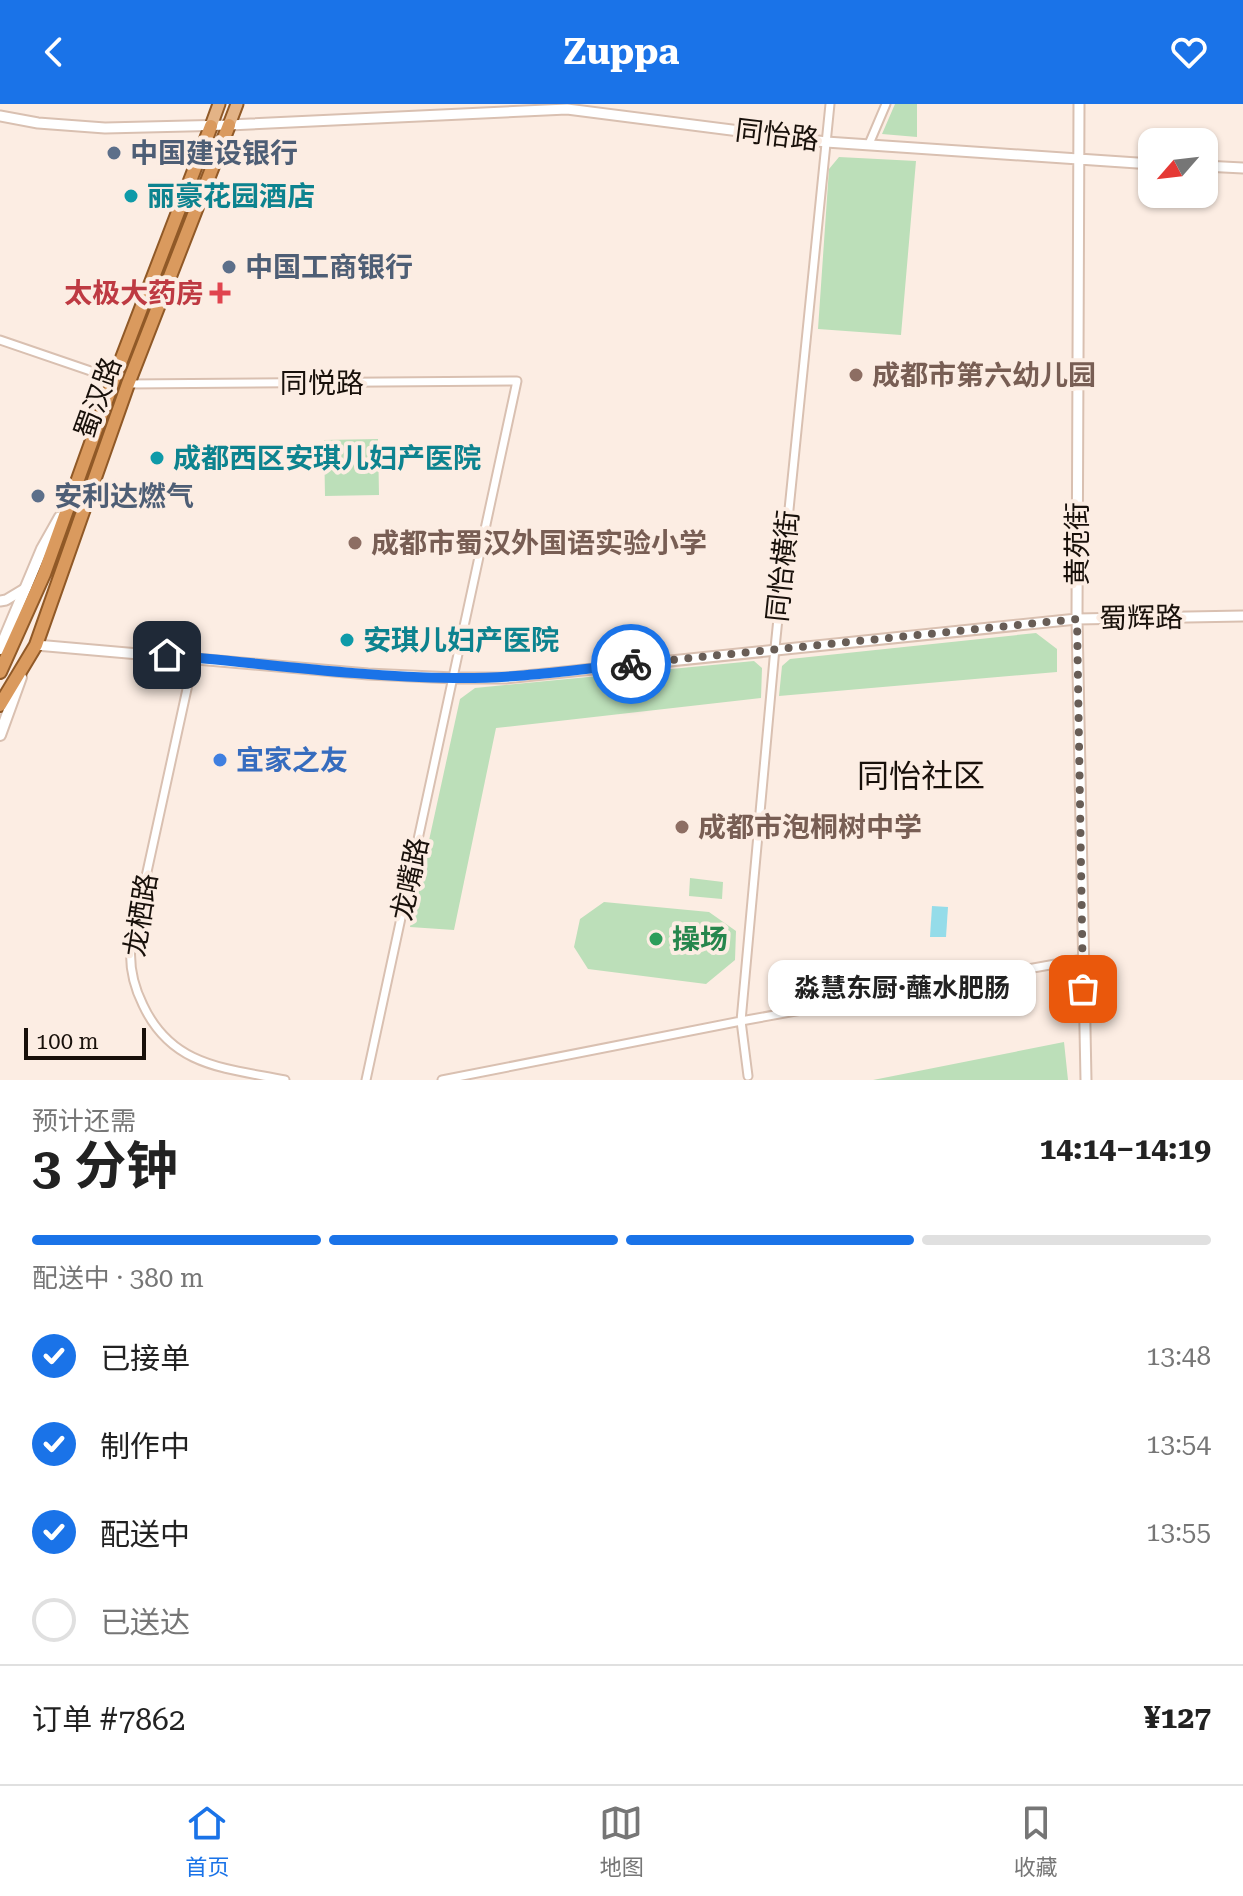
<!DOCTYPE html>
<html lang="zh">
<meta charset="utf-8">
<style>
:root{--surface:#fff;--page:#f6f6f6;--text:#222;--muted:#767676;--line:#e0e0e0;--accent:#1a73e8}
body{margin:0;font-family:"Roboto Serif","Noto Sans SC",serif;background:var(--page);color:var(--text);height:100vh;display:flex;flex-direction:column;font-size:30px;white-space:nowrap}
*{box-sizing:border-box;margin:0}
p{font-size:26px;color:var(--muted)}
.icon{flex:none;width:44px;height:44px;fill:none;stroke:currentColor;stroke-width:2;stroke-linecap:round;stroke-linejoin:round}
.map{position:relative;height:976px;overflow:hidden}
.details{display:flex;flex-direction:column;background:var(--surface);flex:1}
.details>*{flex:none}
.needle{width:52px;rotate:242deg}
.buttons{position:absolute;left:1138px;top:24px;display:grid;gap:16px}
.buttons a{display:grid;place-items:center;width:80px;height:80px;border-radius:16px;background:var(--surface);box-shadow:0 2px 6px #0004;font-size:40px}
.scale{position:absolute;left:24px;bottom:20px;width:122px;box-sizing:border-box;padding-left:8px;border:4px solid #18100a;border-top:0;font-size:22px;line-height:28px;white-space:nowrap;color:#18100a;-webkit-text-stroke:6px #fcede3;paint-order:stroke}
.pin{position:absolute;display:grid;place-items:center;width:68px;height:68px;color:#fff;margin:-34px;border-radius:16px;box-shadow:0 4px 12px #0006}
.courier{position:absolute;display:grid;place-items:center;width:80px;height:80px;margin:-40px;border:6px solid #1a73e8;border-radius:50%;background:#fff;color:#222;box-shadow:0 2px 10px #0007}
.bubble{position:absolute;height:56px;border-radius:16px;background:var(--surface);box-shadow:0 2px 6px #0004;font-size:26px;font-weight:700;line-height:56px;text-align:center}
.head em{font-style:normal;font-weight:700}
.head div{display:flex;flex-direction:column-reverse}
.head{display:flex;align-items:center;justify-content:space-between;height:136px;padding:0 32px}
h1{font-size:52px;font-weight:700;line-height:60px}
.bar{display:grid;grid-template-columns:repeat(4,1fr);gap:12px 8px;align-content:center;height:96px;padding:0 32px}
.bar i{height:10px;border-radius:6px;background:var(--line)}
.bar .on{background:var(--accent)}
.bar p{grid-column:span 4}
.line{display:flex;align-items:center;gap:20px;padding:0 32px;border-top:2px solid var(--line)}
.line div{flex:1}
ol{padding:0 32px;list-style:none}
li{display:flex;align-items:center;gap:24px;height:88px}
li p{margin-inline-start:auto}
li .icon{padding:8px;border-radius:50%;background:var(--accent);color:#fff;stroke-width:4}
li:last-child{color:var(--muted)}
li i{width:44px;height:44px;border:4px solid var(--line);border-radius:50%}
header{display:flex;justify-content:space-between;align-items:center;height:104px;padding:0 32px;background:var(--accent);color:#fff;font-size:36px;font-weight:700}
.dock{display:flex;justify-content:space-around;align-items:center;height:112px;border-top:2px solid var(--line);background:var(--surface);font-size:22px;color:var(--muted)}
.dock a{display:grid;justify-items:center;gap:4px}
.dock .on{color:var(--accent)}
.map>svg:first-child{display:block}
.green{fill:#bcdfb9}
.water{fill:#95dce9}
.lines{fill:none;stroke-linecap:round;stroke-linejoin:round}
.minor-casing{stroke:#d9c0b1;stroke-width:11}
.tertiary-casing{stroke:#d9c0b1;stroke-width:13}
.secondary-casing{stroke:#d9c0b1;stroke-width:14}
.primary-casing{stroke:#905927;stroke-width:15}
.trunk-casing{stroke:#905927;stroke-width:16}
.minor{stroke:#fff;stroke-width:7}
.tertiary{stroke:#fff;stroke-width:9}
.secondary{stroke:#fff;stroke-width:10}
.primary{stroke:#e3b386;stroke-width:11}
.trunk{stroke:#da9a5e;stroke-width:12}
.done{stroke:#685d56;stroke-width:8;stroke-dasharray:0 14.4}
.route{stroke:#1a73e8;stroke-width:10}
.service-dot{fill:#5c6f8a;stroke:#fcede3;stroke-width:3}
.culture-dot{fill:#0f9aa8;stroke:#fcede3;stroke-width:3}
.health-dot{fill:#e0444e;stroke:#fcede3;stroke-width:3}
.education-dot{fill:#8d6e63;stroke:#fcede3;stroke-width:3}
.shop-dot{fill:#3f7fe0;stroke:#fcede3;stroke-width:3}
.leisure-dot{fill:#2e9e5b;stroke:#fcede3;stroke-width:3}
.labels{text-anchor:middle;dominant-baseline:central;stroke-width:8;stroke-linejoin:round;paint-order:stroke}
.street-label{font-size:28px;fill:#18100a;stroke:#fcede3}
.service-label{font-size:28px;font-weight:bold;fill:#4e5e75;stroke:#fcede3;text-anchor:start}
.culture-label{font-size:28px;font-weight:bold;fill:#0d838f;stroke:#fcede3;text-anchor:start}
.health-label{font-size:28px;font-weight:bold;fill:#be3a42;stroke:#fcede3;text-anchor:end}
.education-label{font-size:28px;font-weight:bold;fill:#785e54;stroke:#fcede3;text-anchor:start}
.shop-label{font-size:28px;font-weight:bold;fill:#366cbe;stroke:#fcede3;text-anchor:start}
.leisure-label{font-size:28px;font-weight:bold;fill:#27864d;stroke:#fcede3;text-anchor:start}
.quarter-label{font-size:32px;fill:#18100a;stroke:#fcede3}
</style>
<header><svg class="icon" aria-label="back" viewBox="0 0 24 24"><path d="M15 5l-7 7 7 7"/></svg>Zuppa<svg class="icon" aria-label="heart" viewBox="0 0 24 24"><path d="M12 20l-8-8c-3-5 5-10 8-4 3-6 11-1 8 4z"/></svg></header>
<div class="map">
<svg width="1243" height="976" viewBox="0 0 1243 976">
<rect width="100%" height="100%" fill="#fcede3"/>
<!-- green -->
<path class="green" d="M895 0H917V33L882 30Z
M839 53 916 57 901 231 818 225 829 65Z
M378 335 379 391 325 392 324 336Z
M1036 529 1057 545V568L779 592 782 562 790 555Z
M754 557 762 564 761 594 496 624 454 826 410 823 460 595 475 584Z
M690 774 723 778 722 795 689 792Z
M604 798 709 808 736 827 735 856 706 880 588 865 574 843 580 815Z
M1064 938 1068 976H873Z"/>
<!-- water -->
<path class="water" d="M932 802 948 803 946 833H930Z"/>
<g class="lines">
<!-- minor casing -->
<g class="minor-casing">
<path id="minor" d="M869 40 886 0
M0 236 114 275
M128 280 517 277 366 976
M194 553 131 841C129 862 134 883 143 901 172 963 225 964 285 976
M748 972 741 917 775 544 830 0
M442 976 741 917 1083 855"/>
</g>
<!-- tertiary casing -->
<g class="tertiary-casing">
<path id="tertiary" d="M1079 0 1077 515 1086 976
M0 12 38 19 105 24 229 21 567 5 826 38 1152 60
M1204 62 1243 64
M0 497 6 496 26 484
M36 541 368 570 454 574H506L1077 515 1243 512"/>
</g>
<!-- secondary casing -->
<g class="secondary-casing">
<path id="secondary" d="M0 545 42 445 60 413
M0 631 21 573"/>
</g>
<!-- primary casing -->
<g class="primary-casing">
<path id="primary" d="M229 21 237 0
M211 22 219 0"/>
</g>
<!-- trunk casing -->
<g class="trunk-casing">
<path id="trunk" d="M0 568 44 470 114 275 211 22
M0 601 36 541 128 280 229 21"/>
</g>
<!-- minor -->
<use href="#minor" class="minor"/>
<!-- tertiary -->
<use href="#tertiary" class="tertiary"/>
<!-- secondary -->
<use href="#secondary" class="secondary"/>
<!-- primary -->
<use href="#primary" class="primary"/>
<!-- trunk -->
<use href="#trunk" class="trunk"/>
</g>
<g class="lines">
<!-- done -->
<path class="done" d="M631 560 1077 515 1083 885"/>
<!-- route -->
<path class="route" d="M167 551C262 559 358 573 454 574 514 575 573 566 631 560"/>
</g>
<!-- markers -->
<g class="service-dot">
<circle cx="114" cy="49" r="8"/>
<circle cx="229" cy="163" r="8"/>
<circle cx="38" cy="392" r="8"/>
</g>
<g class="culture-dot">
<circle cx="131" cy="92" r="8"/>
<circle cx="157" cy="354" r="8"/>
<circle cx="347" cy="536" r="8"/>
</g>
<path class="health-dot" d="M216 177h8v8h8v8h-8v8h-8v-8h-8v-8h8z"/>
<g class="education-dot">
<circle cx="856" cy="271" r="8"/>
<circle cx="355" cy="439" r="8"/>
<circle cx="682" cy="723" r="8"/>
</g>
<circle class="shop-dot" cx="220" cy="656" r="8"/>
<circle class="leisure-dot" cx="656" cy="835" r="8"/>
<g class="labels">
<!-- street labels -->
<g class="street-label">
<text transform="translate(777 31) rotate(7)">同怡路</text>
<text x="322" y="279">同悦路</text>
<text transform="translate(98 294) rotate(-70)">蜀汉路</text>
<text transform="translate(1077 440) rotate(-90)">黄苑街</text>
<text transform="translate(783 462) rotate(-84)">同怡横街</text>
<text transform="translate(1141 514) rotate(-1)">蜀辉路</text>
<text transform="translate(410 775) rotate(-78)">龙嘴路</text>
<text transform="translate(141 811) rotate(-81)">龙栖路</text>
</g>
<!-- service labels -->
<g class="service-label">
<text x="130" y="49">中国建设银行</text>
<text x="245" y="163">中国工商银行</text>
<text x="54" y="392">安利达燃气</text>
</g>
<!-- culture labels -->
<g class="culture-label">
<text x="147" y="92">丽豪花园酒店</text>
<text x="173" y="354">成都西区安琪儿妇产医院</text>
<text x="363" y="536">安琪儿妇产医院</text>
</g>
<!-- health labels -->
<g class="health-label">
<text x="204" y="189">太极大药房</text>
</g>
<!-- education labels -->
<g class="education-label">
<text x="872" y="271">成都市第六幼儿园</text>
<text x="371" y="439">成都市蜀汉外国语实验小学</text>
<text x="698" y="723">成都市泡桐树中学</text>
</g>
<!-- shop labels -->
<g class="shop-label">
<text x="236" y="656">宜家之友</text>
</g>
<!-- leisure labels -->
<g class="leisure-label">
<text x="672" y="835">操场</text>
</g>
<!-- quarter labels -->
<g class="quarter-label">
<text x="921" y="672">同怡社区</text>
</g>
</g>
</svg>
<div class="buttons">
<a><svg class="needle" viewBox="-14 -14 28 28"><path d="M0-13l5 13h-10z" fill="#e53935"/><path d="M0 13l5-13h-10z" fill="#767676"/></svg></a>
</div>
<div class="scale">100 m</div>
<div class="pin" style="left:1083px;top:885px;background:#ea580c"><svg class="icon" aria-label="bag" viewBox="0 0 24 24"><path d="M5 8h14l-1 12H6zM9 8a3 3 0 0 1 6 0"/></svg></div>
<div class="pin" style="left:167px;top:551px;background:#1f2937"><svg class="icon" aria-label="home" viewBox="0 0 24 24"><path d="M3 11l9-7 9 7M6 9v11h12V9"/></svg></div>
<div class="courier" style="left:631px;top:560px"><svg class="icon" aria-label="bike" viewBox="0 0 24 24"><circle cx="6" cy="16" r="4"/><circle cx="18" cy="16" r="4"/><path d="M6 16l4-8h5l3 8M10 8l3 8H6M13 5h3"/></svg></div>
<div class="bubble" style="left:768px;top:856px;width:268px">淼慧东厨·蘸水肥肠</div>
</div>
<section class="details">
<div class="head"><div><h1>3 分钟</h1><p>预计还需</p></div><em>14:14–14:19</em></div>
<div class="bar"><i class="on"></i><i class="on"></i><i class="on"></i><i></i><p>配送中 · 380 m</p></div>
<ol>
<li><svg class="icon" aria-label="check" viewBox="0 0 24 24"><path d="M5 12l5 5 9-10"/></svg>已接单<p>13:48</p></li>
<li><svg class="icon" aria-label="check" viewBox="0 0 24 24"><path d="M5 12l5 5 9-10"/></svg>制作中<p>13:54</p></li>
<li><svg class="icon" aria-label="check" viewBox="0 0 24 24"><path d="M5 12l5 5 9-10"/></svg>配送中<p>13:55</p></li>
<li><i></i>已送达</li>
</ol>
<div class="line" style="height:104px"><div>订单 #7862</div><b>¥127</b></div>
</section>
<nav class="dock">
<a class="on"><svg class="icon" aria-label="home" viewBox="0 0 24 24"><path d="M3 11l9-7 9 7M6 9v11h12V9"/></svg>首页</a>
<a><svg class="icon" aria-label="map" viewBox="0 0 24 24"><path d="M3 6l6-2 6 2 6-2v14l-6 2-6-2-6 2zM9 4v14M15 6v14"/></svg>地图</a>
<a><svg class="icon" aria-label="saved" viewBox="0 0 24 24"><path d="M7 4h10v16l-5-4-5 4z"/></svg>收藏</a>
</nav>
